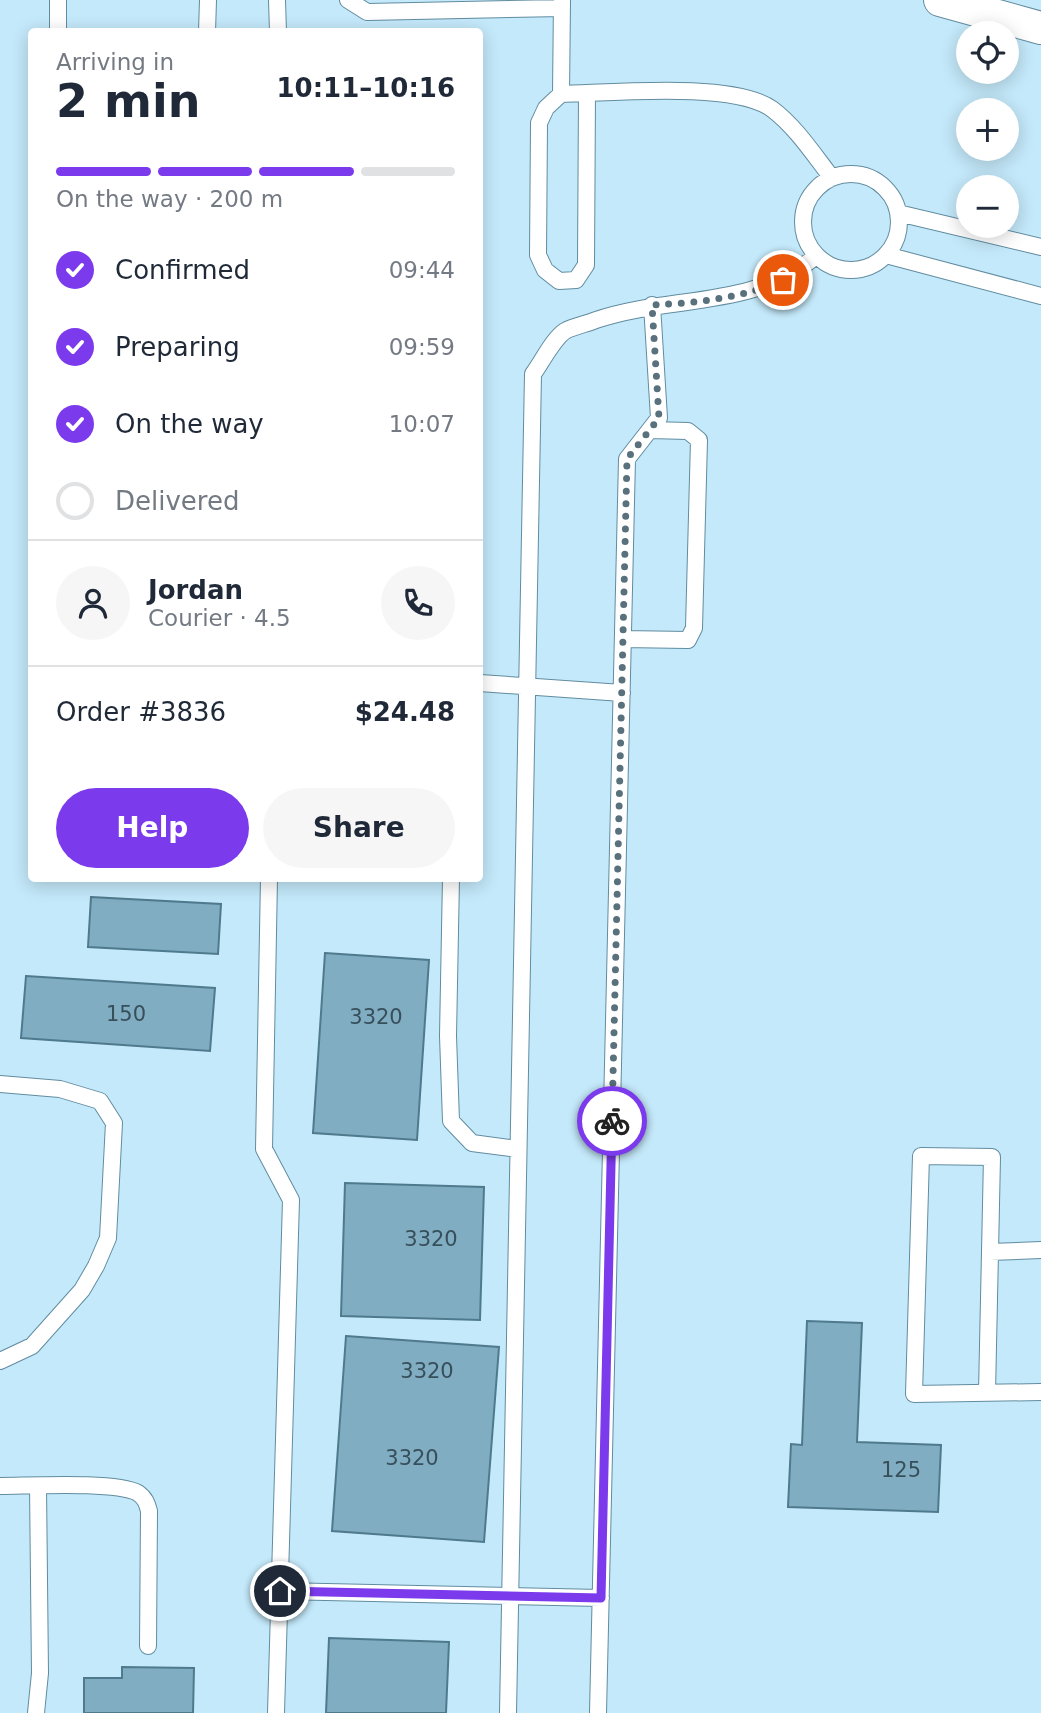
<!DOCTYPE html>
<meta charset="utf-8">
<style>
:root{--surface:#fff;--page:#f6f6f7;--text:#1f2937;--muted:#747a83;--line:#e0e1e3;--accent:#7c3aed}
body{margin:0;font-family:"DejaVu Sans",sans-serif;background:var(--page);color:var(--text);height:100vh;display:flex;flex-direction:column;font-size:26px;white-space:nowrap}
*{box-sizing:border-box;margin:0}
p{font-size:23px;color:var(--muted)}
.icon{flex:none;width:38px;height:38px;fill:none;stroke:currentColor;stroke-width:2;stroke-linecap:round;stroke-linejoin:round}
.map{position:relative;flex:1;overflow:hidden}
.panel{position:absolute;left:28px;top:28px;width:455px;height:854px;display:flex;flex-direction:column;background:var(--surface);border-radius:7px;box-shadow:0 4px 18px #0003}
.panel>*{flex:none}
.buttons{position:absolute;left:956px;top:21px;display:grid;gap:14px}
.buttons a{display:grid;place-items:center;width:63px;height:63px;border-radius:50%;background:var(--surface);box-shadow:0 4px 18px #0003;font-size:35px}
.pin{position:absolute;display:grid;place-items:center;width:60px;height:60px;color:#fff;margin:-30px;border:4px solid #fff;border-radius:50%;box-shadow:0 2px 7px #0007}
.courier{position:absolute;display:grid;place-items:center;width:70px;height:70px;margin:-35px;border:5px solid #7c3aed;border-radius:50%;background:#fff;color:#222;box-shadow:0 2px 9px #0007}
.summary em{font-style:normal;font-weight:700}
.summary div{display:flex;flex-direction:column-reverse}
.summary{display:flex;align-items:center;justify-content:space-between;height:119px;padding:0 28px}
h1{font-size:46px;font-weight:700;line-height:52px}
.bar{display:grid;grid-template-columns:repeat(4,1fr);gap:10px 7px;align-content:center;height:84px;padding:0 28px}
.bar i{height:9px;border-radius:5px;background:var(--line)}
.bar .selected{background:var(--accent)}
.bar p{grid-column:span 4}
.line{display:flex;align-items:center;gap:18px;padding:0 28px;border-top:2px solid var(--line)}
.line div{flex:1}
.round{display:grid;place-items:center;flex:none;width:74px;height:74px;border-radius:37px;background:var(--page)}
ol{padding:0 28px;list-style:none}
li{display:flex;align-items:center;gap:21px;height:77px}
li p{margin-inline-start:auto}
li .icon{padding:7px;border-radius:50%;background:var(--accent);color:#fff;stroke-width:4}
li:last-child{color:var(--muted)}
li i{width:38px;height:38px;border:4px solid var(--line);border-radius:50%}
.action{display:flex;gap:14px;margin-top:auto;padding:14px 28px}
.action a{flex:1;height:80px;border-radius:42px;background:var(--accent);color:#fff;font-size:28px;font-weight:700;line-height:80px;text-align:center}
.action a+a{background:var(--page);color:var(--text)}
.map>svg:first-child{display:block}
.building{fill:#81adc2;stroke:#4f7a8d;stroke-width:2}
.lines{fill:none;stroke-linecap:round;stroke-linejoin:round}
.lane-casing{stroke:#618ca0;stroke-width:18}
.street-casing{stroke:#618ca0;stroke-width:34}
.lane{stroke:#fff;stroke-width:16}
.street{stroke:#fff;stroke-width:32}
.done{stroke:#58717d;stroke-width:7;stroke-dasharray:0 12.6}
.route{stroke:#7c3aed;stroke-width:9}
.labels{text-anchor:middle;dominant-baseline:central;stroke-width:5;stroke-linejoin:round;paint-order:stroke}
.number-label{font-size:21px;fill:#374f5b}
</style>
<div class="map">
<svg width="1041" height="1713" viewBox="0 0 1041 1713">
<rect width="100%" height="100%" fill="#c4e9fa"/>
<!-- building -->
<path class="building" d="M91 897 221 904 218 954 88 947Z
M325 953 429 960 417 1140 313 1133Z
M26 976 215 988 210 1051 21 1038Z
M345 1183 484 1187 480 1320 341 1316Z
M807 1321 862 1323 857 1442 941 1445 938 1512 788 1507 791 1444 802 1445Z
M346 1336 499 1347 484 1542 332 1531Z
M329 1638 449 1642 446 1713H326Z
M122 1667 194 1668 193 1713H84V1678H122Z"/>
<g class="lines">
<!-- lane casing -->
<g class="lane-casing">
<path id="lane" d="M277 0 278 32
M348 0 367 12 562 8
M562 0 561 94C610 93 734 81 772 109 796 127 814 155 832 178
M58 32V0
M207 32 208 0
M561 94 546 108 539 123 538 255 545 270 559 281 576 280 586 265 587 94
M803 222a48 48 0 1 1 96 0a48 48 0 1 1-96 0Z
M898 213 1041 247
M886 255 1041 296
M623 639 688 640 694 628 699 440 688 431 650 430
M480 683 622 693
M269 878 264 1149 291 1200 276 1713
M451 878 448 1036 451 1121 472 1143 518 1149
M0 1084 60 1089 100 1101 114 1123 108 1238 96 1266 82 1290 32 1346 0 1361
M1041 1250 990 1252 992 1157 921 1156 914 1394 1041 1392
M987 1393 990 1252
M0 1486C30 1486 115 1481 138 1493 145 1498 147 1503 149 1511L148 1646
M280 1591 601 1598
M36 1713 40 1673 38 1486
M508 1713 533 374C542 362 553 339 565 331 574 326 587 324 596 320 669 295 755 309 816 256
M598 1713 627 459 659 418 652 305"/>
</g>
<!-- street casing -->
<g class="street-casing">
<path id="street" d="M940 0 1041 28"/>
</g>
<!-- lane -->
<use href="#lane" class="lane"/>
<!-- street -->
<use href="#street" class="street"/>
</g>
<g class="lines">
<!-- done -->
<path class="done" d="M612 1121 627 459 659 418 652 305C695 303 745 298 783 280"/>
<!-- route -->
<path class="route" d="M280 1591 601 1598 612 1121"/>
</g>
<g class="labels">
<!-- number labels -->
<g class="number-label">
<text x="126" y="1014">150</text>
<text x="376" y="1017">3320</text>
<text x="431" y="1239">3320</text>
<text x="427" y="1371">3320</text>
<text x="412" y="1458">3320</text>
<text x="901" y="1470">125</text>
</g>
</g>
</svg>
<div class="buttons">
<a><svg class="icon" aria-label="locate" viewBox="0 0 24 24"><circle cx="12" cy="12" r="6"/><path d="M12 2v4M12 18v4M2 12h4M18 12h4"/></svg></a>
<a>+</a>
<a>−</a>
</div>
<div class="pin" style="left:783px;top:280px;background:#ea580c"><svg class="icon" aria-label="bag" viewBox="0 0 24 24"><path d="M5 8h14l-1 12H6zM9 8a3 3 0 0 1 6 0"/></svg></div>
<div class="pin" style="left:280px;top:1591px;background:#1f2937"><svg class="icon" aria-label="home" viewBox="0 0 24 24"><path d="M3 11l9-7 9 7M6 9v11h12V9"/></svg></div>
<div class="courier" style="left:612px;top:1121px"><svg class="icon" aria-label="bike" viewBox="0 0 24 24"><circle cx="6" cy="16" r="4"/><circle cx="18" cy="16" r="4"/><path d="M6 16l4-8h5l3 8M10 8l3 8H6M13 5h3"/></svg></div>
<section class="panel">
<div class="summary"><div><h1>2 min</h1><p>Arriving in</p></div><em>10:11–10:16</em></div>
<div class="bar"><i class="selected"></i><i class="selected"></i><i class="selected"></i><i></i><p>On the way · 200 m</p></div>
<ol>
<li><svg class="icon" aria-label="check" viewBox="0 0 24 24"><path d="M5 12l5 5 9-10"/></svg>Confirmed<p>09:44</p></li>
<li><svg class="icon" aria-label="check" viewBox="0 0 24 24"><path d="M5 12l5 5 9-10"/></svg>Preparing<p>09:59</p></li>
<li><svg class="icon" aria-label="check" viewBox="0 0 24 24"><path d="M5 12l5 5 9-10"/></svg>On the way<p>10:07</p></li>
<li><i></i>Delivered</li>
</ol>
<div class="line" style="height:126px"><a class="round"><svg class="icon" aria-label="person" viewBox="0 0 24 24"><circle cx="12" cy="8" r="4"/><path d="M4 21q1-7 8-7t8 7"/></svg></a><div><b>Jordan</b><p>Courier · 4.5</p></div><a class="round"><svg class="icon" aria-label="phone" viewBox="0 0 24 24"><path d="M5 4h4l2 5-3 2q2 4 5 5l2-3 5 2v4C11 20 4 13 5 4z"/></svg></a></div>
<div class="line" style="height:91px"><div>Order #3836</div><b>$24.48</b></div>
<div class="action"><a>Help</a><a>Share</a></div>
</section>
</div>
